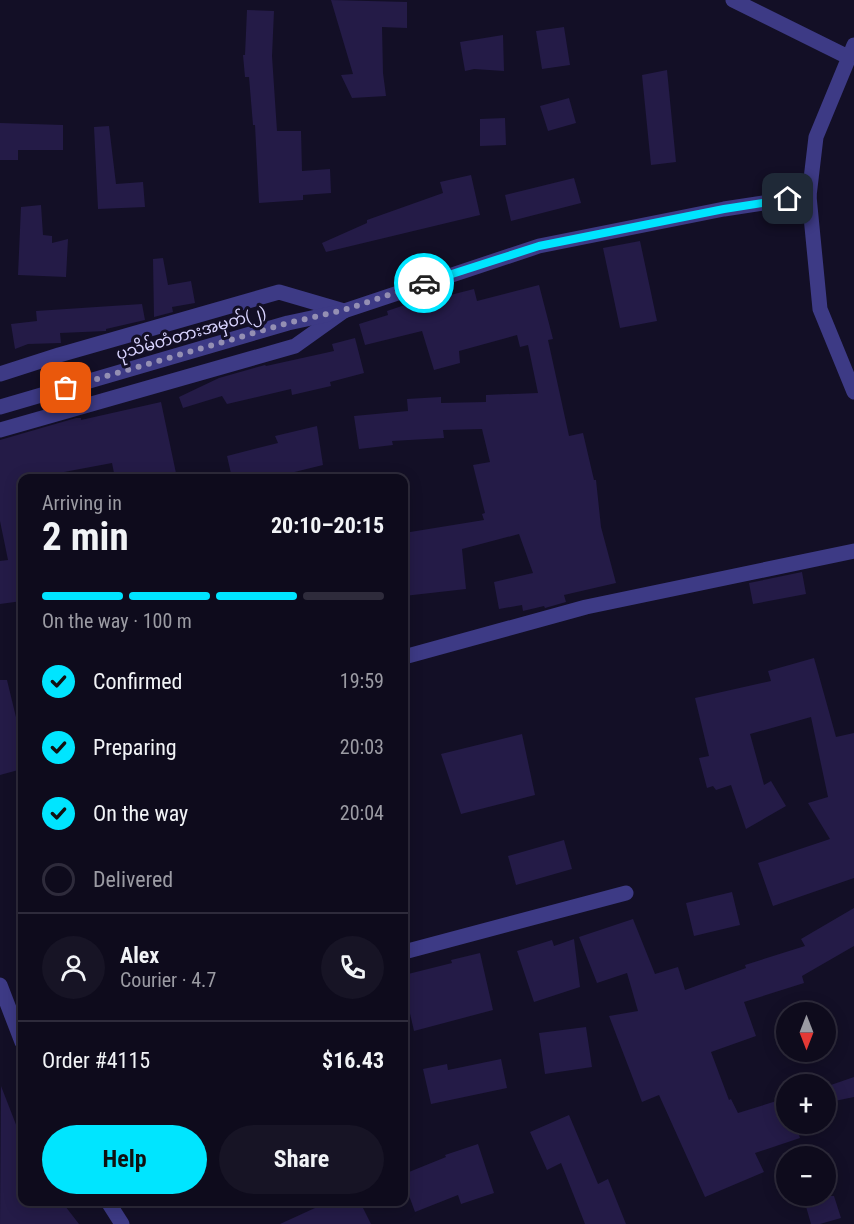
<!DOCTYPE html>
<meta charset="utf-8">
<style>
:root{--surface:#0e0b1c;--page:#171425;--text:#f1f3f6;--muted:#9b9ba3;--line:#2e2b3b;--accent:#00e5ff}
body{margin:0;font-family:"Roboto Condensed","Noto Sans Myanmar",sans-serif;background:var(--page);color:var(--text);height:100vh;display:flex;flex-direction:column;font-size:22px;white-space:nowrap}
*{box-sizing:border-box;margin:0}
p{font-size:20px;color:var(--muted)}
.icon{flex:none;width:33px;height:33px;fill:none;stroke:currentColor;stroke-width:2;stroke-linecap:round;stroke-linejoin:round}
.map{position:relative;flex:1;overflow:hidden}
.panel{position:absolute;left:18px;top:474px;width:390px;height:732px;display:flex;flex-direction:column;background:var(--surface);border-radius:12px;box-shadow:0 3px 15px #0003,0 0 0 2px var(--line)}
.panel>*{flex:none}
.needle{width:39px;rotate:180deg}
.controls{position:absolute;left:776px;top:1002px;display:grid;gap:12px}
.controls a{display:grid;place-items:center;width:60px;height:60px;border-radius:50%;background:var(--surface);box-shadow:0 3px 15px #0003,0 0 0 2px var(--line);font-size:30px}
.pin{position:absolute;display:grid;place-items:center;width:51px;height:51px;color:#fff;margin:-26px;border-radius:12px;box-shadow:0 3px 9px #0006}
.courier{position:absolute;display:grid;place-items:center;width:60px;height:60px;margin:-30px;border:4px solid #00e5ff;border-radius:50%;background:#fff;color:#222;box-shadow:0 2px 8px #0007}
.summary em{font-style:normal;font-weight:700}
.summary div{display:flex;flex-direction:column-reverse}
.summary{display:flex;align-items:center;justify-content:space-between;height:102px;padding:0 24px}
h1{font-size:39px;font-weight:700;line-height:45px}
.bar{display:grid;grid-template-columns:repeat(4,1fr);gap:9px 6px;align-content:center;height:72px;padding:0 24px}
.bar i{height:8px;border-radius:4px;background:var(--line)}
.bar .on{background:var(--accent)}
.bar p{grid-column:span 4}
.line{display:flex;align-items:center;gap:15px;padding:0 24px;border-top:2px solid var(--line)}
.line div{flex:1}
.round{display:grid;place-items:center;flex:none;width:63px;height:63px;border-radius:32px;background:var(--page)}
ol{padding:0 24px;list-style:none}
li{display:flex;align-items:center;gap:18px;height:66px}
li p{margin-inline-start:auto}
li .icon{padding:6px;border-radius:50%;background:var(--accent);color:#111;stroke-width:4}
li:last-child{color:var(--muted)}
li i{width:33px;height:33px;border:3px solid var(--line);border-radius:50%}
.primary-button{display:flex;gap:12px;margin-top:auto;padding:12px 24px}
.primary-button a{flex:1;height:69px;border-radius:36px;background:var(--accent);color:#111;font-size:24px;font-weight:700;line-height:69px;text-align:center}
.primary-button a+a{background:var(--page);color:var(--text)}
.map>svg:first-child{display:block}
.building{fill:#241b47}
.lines{fill:none;stroke-linecap:round;stroke-linejoin:round}
.minor{stroke:#3d3a85;stroke-width:15}
.tertiary{stroke:#3d3a85;stroke-width:15}
.done{stroke:#948fb3;stroke-width:6;stroke-dasharray:0 10.8}
.route{stroke:#00e5ff;stroke-width:8}
.labels{text-anchor:middle;dominant-baseline:central;stroke-width:6;stroke-linejoin:round;paint-order:stroke}
.street-label{font-size:16px;fill:#d9d4ff;stroke:#130f26}
</style>
<div class="map">
<svg width="854" height="1224" viewBox="0 0 854 1224">
<rect width="100%" height="100%" fill="#130f26"/>
<!-- building -->
<path class="building" d="M331 0 407 2V28L382 27 383 73 386 96 352 98 341 75 353 74Z
M247 10 274 11 272 56 277 131H301L302 171 330 169 331 193 303 195V200L259 203 255 125H253L249 77H245L243 55H245Z
M564 27 570 65 542 69 536 31Z
M503 35 504 71 474 69 465 71 460 42Z
M667 70 676 162 651 165 642 75Z
M569 98 576 123 548 131 540 106Z
M505 118 506 145 480 146V119Z
M0 123 63 125V150H18V160H0Z
M109 126 116 184 143 182 145 207 98 209 94 127Z
M471 175 480 215 326 252 322 243 367 223V220L443 193 440 182Z
M574 178 581 203 511 221 505 195Z
M41 205 43 235 52 236V243L68 239 66 277 18 275 21 207Z
M640 241 657 321 620 328 603 248Z
M163 258 168 285 191 281 195 303 172 307 173 312 154 317 153 259Z
M539 285 553 339 548 340 569 436 583 433 594 480H596L601 527 616 583 564 595 566 602 545 608 544 606 523 611 522 605 499 609 494 582 533 573 519 534 462 549 466 589 404 596V533L484 520 482 514 485 513 473 465 490 462 482 429 443 430 444 438 392 441 393 445 359 449 354 416 408 411 407 399 441 397V403L486 402V395L538 393 528 345 520 347 517 335 459 351 460 363 434 370 422 331 365 345 359 324 388 315 387 311 411 303V305L474 289 477 301Z
M142 304 145 320 106 329V331L60 333 61 343 28 344 15 349 11 324 37 321 36 311Z
M355 338 364 373 330 382 331 386 292 395 291 389 227 404 222 396 183 408 179 397 219 378 265 365 266 366 334 351 332 344Z
M161 402 177 478H115L112 463 32 478H22V601L0 604V561L8 560 0 521V440L76 418H81V420Z
M317 426 323 465 270 478H232L227 456 278 443 275 436Z
M802 572 806 594 753 604 749 583Z
M814 658 836 737 854 733V878L773 906 758 863 830 839 808 803 828 797 811 717 750 734 764 785 771 781 786 806 746 829 731 785 716 790 713 786 707 788 699 758 709 756 695 698 771 681 768 671Z
M0 680H7L22 742V769L0 775Z
M522 734 535 795 461 814 441 754Z
M564 840 572 869 516 885 508 856Z
M732 892 740 925 694 936 686 903Z
M854 908V946L802 976 804 983 744 1002 756 1036 711 1052 729 1100 731 1099 738 1113 786 1098V1124H795L800 1138 755 1153 764 1172 705 1197 659 1095 642 1102 609 1016 638 1011 627 973 597 983 579 937 633 919 655 974 678 967 685 990 746 968 745 965 805 946 801 939Z
M574 939 580 987 534 1002 517 951 552 940 554 946Z
M480 953 493 1010 414 1031 404 987V975L452 963 451 960Z
M586 1027 592 1067 545 1074 539 1033Z
M501 1059 507 1088 431 1104 423 1069 447 1064 448 1070Z
M854 1077V1097L825 1103V1087Z
M1 1086 22 1140V1202H62L79 1224H0Z
M569 1115 598 1184 608 1179 626 1224H585L561 1163 547 1170 530 1132Z
M478 1144 494 1193 461 1204 458 1195 415 1212 404 1182V1174L446 1157 445 1155Z
M803 1196H834L841 1218 820 1224H811Z
M328 1202H360L371 1224H280Z"/>
<g class="lines">
<!-- minor -->
<path class="minor" d="M733 0 848 57
M809 196 816 137 854 45
M0 374 59 355 279 292 344 311 295 346 0 430
M404 657 586 607 854 551
M404 952 626 893
M0 985 22 1042
M108 1202 122 1224"/>
<!-- tertiary -->
<path class="tertiary" d="M0 407 288 323 344 311 539 246 724 209 809 196 820 309 854 392"/>
</g>
<g class="lines">
<!-- done -->
<path class="done" d="M66 388 288 323 344 310 424 283"/>
<!-- route -->
<path class="route" d="M424 283 539 246 724 209 788 199"/>
</g>
<g class="labels">
<!-- street labels -->
<g class="street-label">
<text transform="translate(191 333) rotate(-16)">ပုသိမ်တံတားအမှတ်(၂)</text>
</g>
</g>
</svg>
<div class="controls">
<a><svg class="needle" viewBox="-14 -14 28 28"><path d="M0-13l5 13h-10z" fill="#e53935"/><path d="M0 13l5-13h-10z" fill="#9b9ba3"/></svg></a>
<a>+</a>
<a>−</a>
</div>
<div class="pin" style="left:66px;top:388px;background:#ea580c"><svg class="icon" aria-label="bag" viewBox="0 0 24 24"><path d="M5 8h14l-1 12H6zM9 8a3 3 0 0 1 6 0"/></svg></div>
<div class="pin" style="left:788px;top:199px;background:#1f2937"><svg class="icon" aria-label="home" viewBox="0 0 24 24"><path d="M3 11l9-7 9 7M6 9v11h12V9"/></svg></div>
<div class="courier" style="left:424px;top:283px"><svg class="icon" aria-label="car" viewBox="0 0 24 24"><path d="M5 17H2v-5l4-1 3-4h7l3 4 3 1v5h-3M9 17h6M6 11h13"/><circle cx="7" cy="17" r="2"/><circle cx="17" cy="17" r="2"/></svg></div>
<section class="panel">
<div class="summary"><div><h1>2 min</h1><p>Arriving in</p></div><em>20:10–20:15</em></div>
<div class="bar"><i class="on"></i><i class="on"></i><i class="on"></i><i></i><p>On the way · 100 m</p></div>
<ol>
<li><svg class="icon" aria-label="check" viewBox="0 0 24 24"><path d="M5 12l5 5 9-10"/></svg>Confirmed<p>19:59</p></li>
<li><svg class="icon" aria-label="check" viewBox="0 0 24 24"><path d="M5 12l5 5 9-10"/></svg>Preparing<p>20:03</p></li>
<li><svg class="icon" aria-label="check" viewBox="0 0 24 24"><path d="M5 12l5 5 9-10"/></svg>On the way<p>20:04</p></li>
<li><i></i>Delivered</li>
</ol>
<div class="line" style="height:108px"><a class="round"><svg class="icon" aria-label="person" viewBox="0 0 24 24"><circle cx="12" cy="8" r="4"/><path d="M4 21q1-7 8-7t8 7"/></svg></a><div><b>Alex</b><p>Courier · 4.7</p></div><a class="round"><svg class="icon" aria-label="phone" viewBox="0 0 24 24"><path d="M5 4h4l2 5-3 2q2 4 5 5l2-3 5 2v4C11 20 4 13 5 4z"/></svg></a></div>
<div class="line" style="height:78px"><div>Order #4115</div><b>$16.43</b></div>
<div class="primary-button"><a>Help</a><a>Share</a></div>
</section>
</div>
